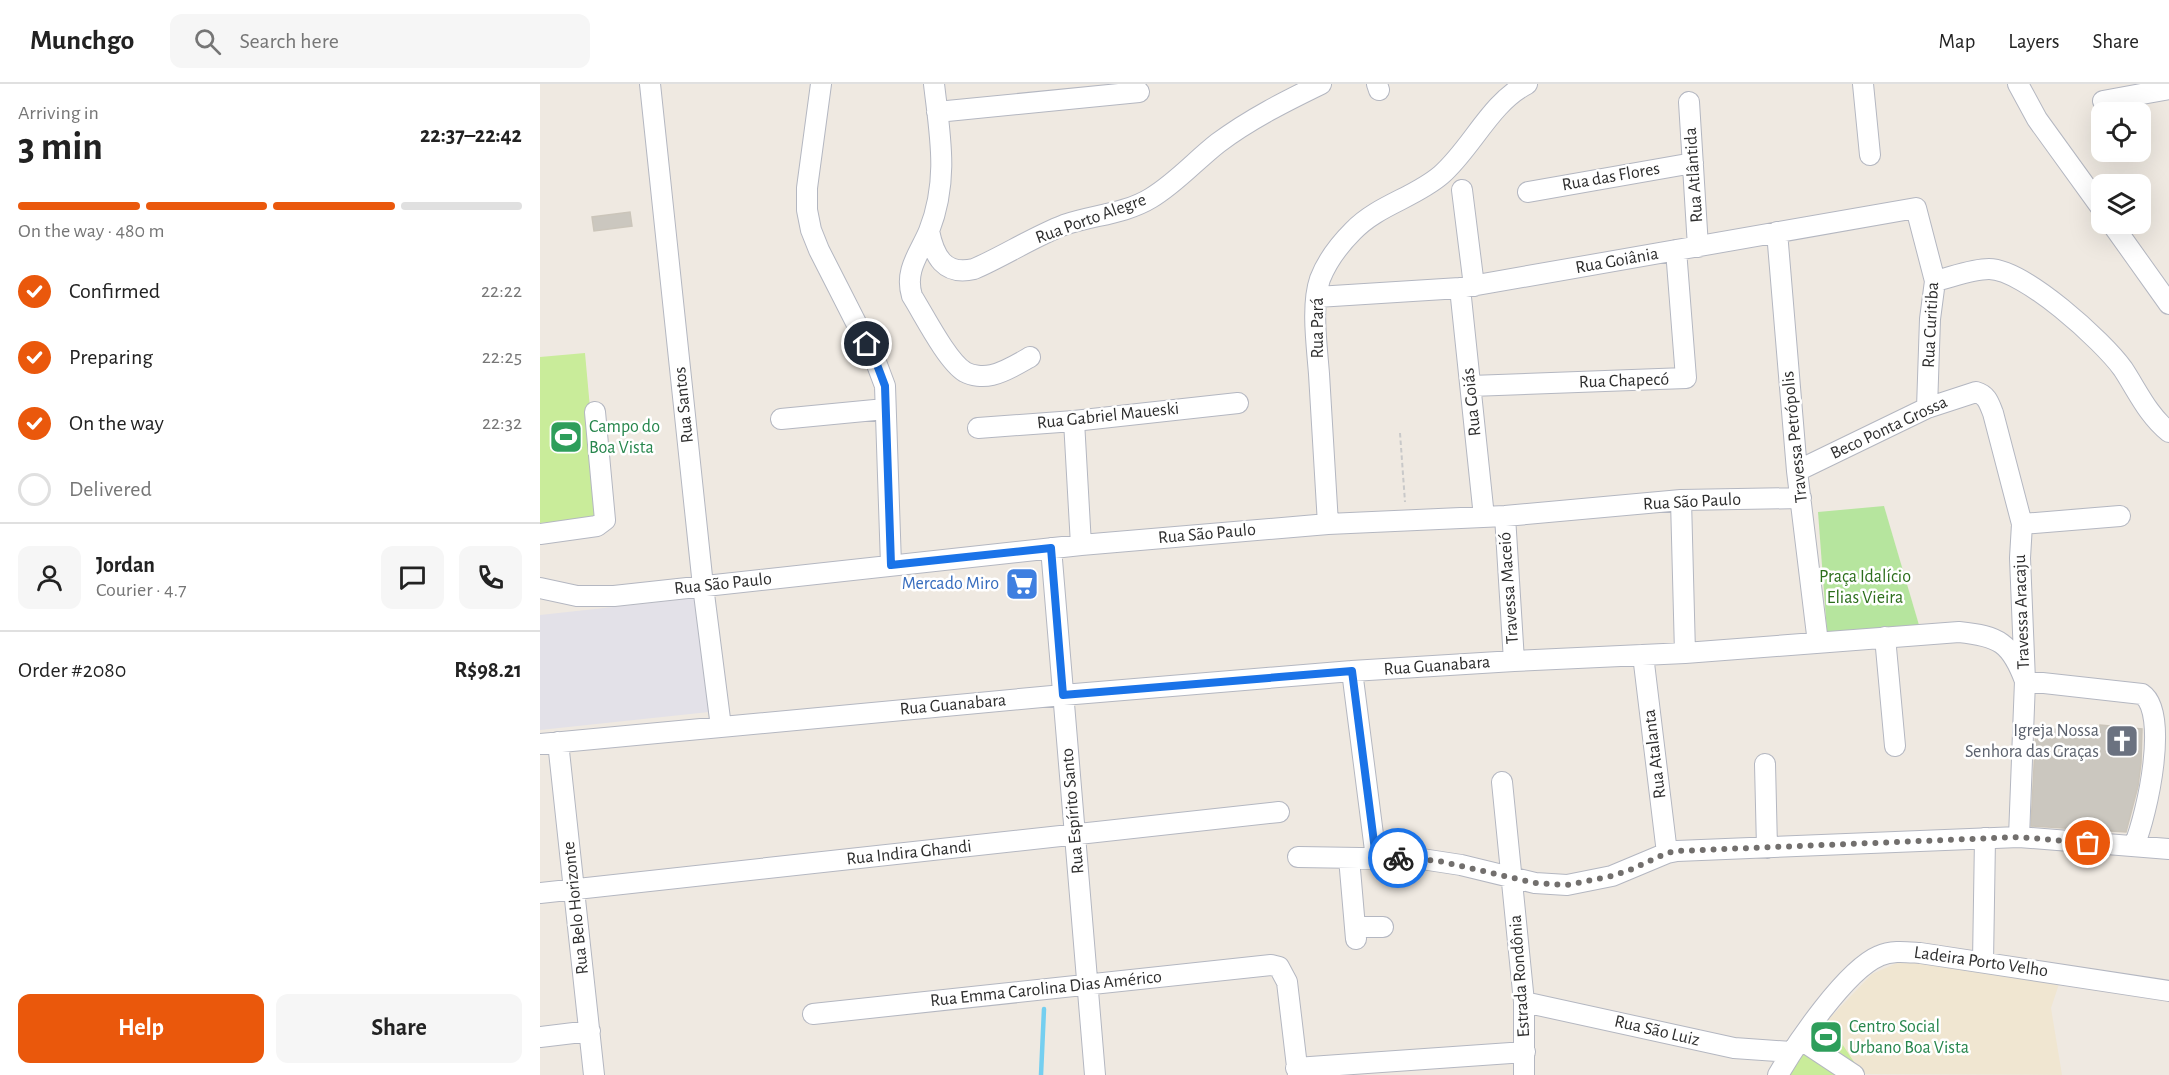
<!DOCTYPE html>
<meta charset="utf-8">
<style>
:root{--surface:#fff;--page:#f6f6f6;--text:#222;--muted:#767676;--line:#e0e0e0;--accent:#ea580c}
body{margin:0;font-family:"Alegreya Sans",sans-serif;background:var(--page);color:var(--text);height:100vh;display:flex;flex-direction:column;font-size:22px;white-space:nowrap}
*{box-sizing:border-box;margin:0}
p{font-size:20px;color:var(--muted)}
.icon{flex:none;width:33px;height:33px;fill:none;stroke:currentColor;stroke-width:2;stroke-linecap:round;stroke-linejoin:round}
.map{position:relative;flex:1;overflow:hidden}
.details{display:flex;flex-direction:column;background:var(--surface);width:540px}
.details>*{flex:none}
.controls{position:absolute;left:1551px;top:18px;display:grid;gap:12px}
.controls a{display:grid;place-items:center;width:60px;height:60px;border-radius:12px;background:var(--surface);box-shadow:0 6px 24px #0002;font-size:30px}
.pin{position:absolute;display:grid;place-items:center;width:51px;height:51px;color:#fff;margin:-26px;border:3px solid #fff;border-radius:50%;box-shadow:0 2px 6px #0007}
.courier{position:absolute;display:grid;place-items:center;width:60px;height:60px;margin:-30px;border:4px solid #1a73e8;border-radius:50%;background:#fff;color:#222;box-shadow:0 2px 8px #0007}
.summary em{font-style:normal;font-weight:600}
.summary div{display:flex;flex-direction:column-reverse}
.summary{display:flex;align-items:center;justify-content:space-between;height:102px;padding:0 18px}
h1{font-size:39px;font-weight:600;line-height:45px}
.bar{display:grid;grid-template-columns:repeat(4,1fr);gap:9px 6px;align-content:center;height:72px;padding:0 18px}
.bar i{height:8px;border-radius:4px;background:var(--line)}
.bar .active{background:var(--accent)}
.bar p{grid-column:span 4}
.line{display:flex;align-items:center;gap:15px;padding:0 18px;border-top:2px solid var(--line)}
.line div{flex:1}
.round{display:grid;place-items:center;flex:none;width:63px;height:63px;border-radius:12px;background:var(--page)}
ol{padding:0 18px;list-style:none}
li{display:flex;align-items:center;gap:18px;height:66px}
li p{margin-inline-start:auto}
li .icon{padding:6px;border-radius:50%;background:var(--accent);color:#fff;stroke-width:4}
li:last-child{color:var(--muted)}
li i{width:33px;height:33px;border:3px solid var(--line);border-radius:50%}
.primary-button{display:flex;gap:12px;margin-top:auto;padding:12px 18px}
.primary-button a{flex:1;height:69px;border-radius:12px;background:var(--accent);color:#fff;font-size:24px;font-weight:600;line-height:69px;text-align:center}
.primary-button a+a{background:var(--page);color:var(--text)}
header{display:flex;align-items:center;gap:36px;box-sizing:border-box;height:84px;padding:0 30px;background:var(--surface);border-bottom:2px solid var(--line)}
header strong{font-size:28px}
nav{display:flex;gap:33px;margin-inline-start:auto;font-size:21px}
.search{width:420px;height:54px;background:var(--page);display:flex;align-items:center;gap:15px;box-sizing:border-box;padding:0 21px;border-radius:12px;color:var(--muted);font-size:22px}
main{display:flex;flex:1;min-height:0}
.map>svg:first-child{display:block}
.industrial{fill:#e3e1e8}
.education{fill:#f0e6d1}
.green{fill:#b6e59e}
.pitch{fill:#c9ec9a}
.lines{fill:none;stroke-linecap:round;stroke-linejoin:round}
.stream{stroke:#75cff0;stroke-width:4.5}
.building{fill:#cbc7bf;stroke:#cbc5ba;stroke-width:1.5}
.minor-casing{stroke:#b4b7c1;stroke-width:22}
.path{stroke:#c9c9c9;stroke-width:2;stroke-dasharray:4.5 3;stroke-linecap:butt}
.minor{stroke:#fff;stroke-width:20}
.done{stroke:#726f6d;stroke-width:6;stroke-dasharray:0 10.8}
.route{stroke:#1a73e8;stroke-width:8}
.labels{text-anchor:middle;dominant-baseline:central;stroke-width:5;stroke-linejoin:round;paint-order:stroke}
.street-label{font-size:18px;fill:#2e2e2e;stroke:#fff}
.leisure-label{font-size:18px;fill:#27864d;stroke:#fff;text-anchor:start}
.park-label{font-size:18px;fill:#2c6e1b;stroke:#fff}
.shop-label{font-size:18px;fill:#366cbe;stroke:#fff;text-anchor:end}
.worship-label{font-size:18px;fill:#5b616d;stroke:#fff;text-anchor:end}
</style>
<header>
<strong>Munchgo</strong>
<div class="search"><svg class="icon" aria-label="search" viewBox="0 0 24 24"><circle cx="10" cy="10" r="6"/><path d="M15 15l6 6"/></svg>Search here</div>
<nav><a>Map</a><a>Layers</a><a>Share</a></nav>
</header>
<main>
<section class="details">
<div class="summary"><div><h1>3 min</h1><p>Arriving in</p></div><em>22:37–22:42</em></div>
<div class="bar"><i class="active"></i><i class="active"></i><i class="active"></i><i></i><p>On the way · 480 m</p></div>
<ol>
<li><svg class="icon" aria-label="check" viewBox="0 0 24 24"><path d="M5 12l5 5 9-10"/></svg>Confirmed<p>22:22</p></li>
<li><svg class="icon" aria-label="check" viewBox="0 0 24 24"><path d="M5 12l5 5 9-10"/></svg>Preparing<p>22:25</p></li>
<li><svg class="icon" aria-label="check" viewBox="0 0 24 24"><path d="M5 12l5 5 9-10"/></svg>On the way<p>22:32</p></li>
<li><i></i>Delivered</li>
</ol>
<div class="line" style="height:108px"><a class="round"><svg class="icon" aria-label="person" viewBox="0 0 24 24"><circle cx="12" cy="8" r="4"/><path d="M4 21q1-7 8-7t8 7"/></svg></a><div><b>Jordan</b><p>Courier · 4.7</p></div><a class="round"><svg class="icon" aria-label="chat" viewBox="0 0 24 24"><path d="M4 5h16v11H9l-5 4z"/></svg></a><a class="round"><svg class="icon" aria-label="phone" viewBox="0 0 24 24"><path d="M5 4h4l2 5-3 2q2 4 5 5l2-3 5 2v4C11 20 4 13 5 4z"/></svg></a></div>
<div class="line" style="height:78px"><div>Order #2080</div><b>R$98.21</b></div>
<div class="primary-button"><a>Help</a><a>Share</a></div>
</section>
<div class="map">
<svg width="1629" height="991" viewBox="0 0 1629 991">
<rect width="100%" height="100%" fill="#efe9e1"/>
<!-- industrial -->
<path class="industrial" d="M156 514 169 628 0 646V531Z"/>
<!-- education -->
<path class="education" d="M1382 876 1520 897 1511 924 1522 991 1322 990 1287 937 1332 890 1359 878Z"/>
<!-- green -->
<path class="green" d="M1344 422 1379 541 1287 548 1278 428Z"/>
<!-- pitch -->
<path class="pitch" d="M45 269 60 434 0 439V273Z
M1287 937 1322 990 1325 991H1249L1263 968Z"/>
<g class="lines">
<!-- stream -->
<path class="stream" d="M501 991 504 925"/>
</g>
<!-- building -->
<path class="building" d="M90 128 92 142 54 147 52 133Z
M1560 641 1602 645 1601 679 1598 702 1586 748 1491 742 1496 643 1559 650Z"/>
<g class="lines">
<!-- minor casing -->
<g class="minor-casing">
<path id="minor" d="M110 0 163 502 181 643
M281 0 267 104V126L271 146 279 166 336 278 345 302 351 481
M394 0C400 52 409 96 389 147 380 169 364 186 372 212 384 231 407 277 425 288 432 292 443 293 452 291 465 288 478 280 490 273
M837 0 839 6
M1323 0 1330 71
M1478 0 1497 35 1562 125
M1563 17 1629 5
M1149 18 1158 163
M397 28 599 8
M922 106 934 202
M988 108 1153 79
M1572 140 1629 220
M389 147C394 172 404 192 434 185 464 172 493 153 524 141 553 131 585 130 611 114 636 99 655 77 678 59 710 35 746 17 781 0
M1237 148 1257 387 1278 559
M1395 197C1412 193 1432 185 1449 185 1484 185 1563 257 1583 285 1598 308 1608 331 1629 348
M920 204 944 433
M777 213 920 204 1376 124 1395 197 1390 235 1387 324
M931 302 1146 294 1136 166
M241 335 345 325
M534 337 541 461
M438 344 534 337 698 319
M1257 387 1387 324 1436 308C1447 311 1449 319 1453 329L1482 440 1480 474 1485 597 1479 753
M1141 416 1145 569
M965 432 974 577
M788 440C785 390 782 340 779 290 777 263 771 221 780 195 787 177 800 160 813 147 838 121 874 114 901 91 932 64 950 19 987 0
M1482 440 1580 432
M0 450 57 442 65 436 55 328
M511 464 555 991
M0 504 37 512H74L541 461 788 440 965 432 1141 416 1261 414
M1345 553 1355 662
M1103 571 1127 769
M812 587 836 774
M18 658 54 991
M0 660 523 611 812 587 974 577 1145 569 1419 548C1459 552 1471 559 1485 597L1602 610C1629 628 1608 728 1594 762
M1225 680 1227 764
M962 698 984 918V991
M758 773 882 775 921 781 995 799 1027 801 1072 792 1127 769 1137 767 1479 753 1629 765
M809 774 816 855
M0 809 739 728
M815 843H843
M1443 878 1445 754
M984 918 1194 964 1251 968
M273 930 731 881 739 883 747 898 758 991
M0 953 50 947
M1261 956 1314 991
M756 984 985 968
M1238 991C1256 960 1306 886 1339 872 1352 866 1366 868 1380 869L1629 907"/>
</g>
<!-- path -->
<path class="path" d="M860 349 865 418"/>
<!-- minor -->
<use href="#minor" class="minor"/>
</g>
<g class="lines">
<!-- done -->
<path class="done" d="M858 774 899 777 995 799 1027 801 1072 792 1090 786 1127 769 1137 767 1479 753 1548 759"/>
<!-- route -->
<path class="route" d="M327 260 336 278 345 302 351 481 511 464 523 611 812 587 836 774H858"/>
</g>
<!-- icons -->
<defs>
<g id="stadium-square" transform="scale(1.725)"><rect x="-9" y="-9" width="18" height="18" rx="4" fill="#2e9e5b" stroke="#fff"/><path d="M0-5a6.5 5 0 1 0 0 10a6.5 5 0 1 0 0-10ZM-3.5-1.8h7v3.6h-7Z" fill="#fff"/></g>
<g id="supermarket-square" transform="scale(1.725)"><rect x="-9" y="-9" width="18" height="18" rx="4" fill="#3f7fe0" stroke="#fff"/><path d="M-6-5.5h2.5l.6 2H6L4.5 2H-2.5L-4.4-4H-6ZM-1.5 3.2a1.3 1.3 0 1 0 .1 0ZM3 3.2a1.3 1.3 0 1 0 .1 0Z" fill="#fff"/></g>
<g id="church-square" transform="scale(1.725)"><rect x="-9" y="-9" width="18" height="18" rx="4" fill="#6b7280" stroke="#fff"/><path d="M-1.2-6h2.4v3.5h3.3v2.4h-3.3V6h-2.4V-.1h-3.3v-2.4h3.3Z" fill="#fff"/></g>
</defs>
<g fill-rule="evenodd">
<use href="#stadium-square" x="26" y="353"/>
<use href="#supermarket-square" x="482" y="500"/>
<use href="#church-square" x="1582" y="657"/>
<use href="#stadium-square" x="1286" y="953"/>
</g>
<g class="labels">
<!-- street labels -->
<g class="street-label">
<text transform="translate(1154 91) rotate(-94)">Rua Atlântida</text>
<text transform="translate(1071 93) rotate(-10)">Rua das Flores</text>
<text transform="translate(551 135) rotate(-20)">Rua Porto Alegre</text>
<text transform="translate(1077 177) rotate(-10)">Rua Goiânia</text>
<text transform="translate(1391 241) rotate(-87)">Rua Curitiba</text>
<text transform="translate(778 244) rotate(-90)">Rua Pará</text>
<text transform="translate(1084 297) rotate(-2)">Rua Chapecó</text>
<text transform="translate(932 318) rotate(-96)">Rua Goiás</text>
<text transform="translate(144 321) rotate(-96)">Rua Santos</text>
<text transform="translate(568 332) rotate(-6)">Rua Gabriel Maueski</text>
<text transform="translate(1349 344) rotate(-25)">Beco Ponta Grossa</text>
<text transform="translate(1255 353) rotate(-96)">Travessa Petrópolis</text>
<text transform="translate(1152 418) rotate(-3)">Rua São Paulo</text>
<text transform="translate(667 450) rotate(-5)">Rua São Paulo</text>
<text transform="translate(183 500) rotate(-6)">Rua São Paulo</text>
<text transform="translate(969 504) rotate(-94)">Travessa Maceió</text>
<text transform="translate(1482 528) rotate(-92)">Travessa Aracaju</text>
<text transform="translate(897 582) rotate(-4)">Rua Guanabara</text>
<text transform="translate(413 621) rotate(-5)">Rua Guanabara</text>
<text transform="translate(1115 670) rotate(-97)">Rua Atalanta</text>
<text transform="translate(533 727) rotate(-95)">Rua Espírito Santo</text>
<text transform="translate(369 769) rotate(-6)">Rua Indira Ghandi</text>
<text transform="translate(36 824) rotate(-96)">Rua Belo Horizonte</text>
<text transform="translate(1441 878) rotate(8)">Ladeira Porto Velho</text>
<text transform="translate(980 892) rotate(-94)">Estrada Rondônia</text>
<text transform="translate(506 905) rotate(-6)">Rua Emma Carolina Dias Américo</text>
<text transform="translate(1117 947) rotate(13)">Rua São Luiz</text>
</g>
<!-- leisure labels -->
<g class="leisure-label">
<text x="49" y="343">Campo do<tspan x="49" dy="21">Boa Vista</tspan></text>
<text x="1309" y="943">Centro Social<tspan x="1309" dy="21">Urbano Boa Vista</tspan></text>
</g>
<!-- park labels -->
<g class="park-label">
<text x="1325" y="493">Praça Idalício<tspan x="1325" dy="21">Elias Vieira</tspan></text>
</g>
<!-- shop labels -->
<g class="shop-label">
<text x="459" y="500">Mercado Miro</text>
</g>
<!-- worship labels -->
<g class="worship-label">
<text x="1559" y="647">Igreja Nossa<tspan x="1559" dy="21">Senhora das Graças</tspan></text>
</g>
</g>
</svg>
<div class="controls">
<a><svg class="icon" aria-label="locate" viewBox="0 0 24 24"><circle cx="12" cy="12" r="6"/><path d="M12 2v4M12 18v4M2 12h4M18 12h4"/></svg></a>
<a><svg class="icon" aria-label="layers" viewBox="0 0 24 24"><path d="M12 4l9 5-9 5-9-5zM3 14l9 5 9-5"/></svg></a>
</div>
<div class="pin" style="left:1548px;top:759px;background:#ea580c"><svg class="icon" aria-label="bag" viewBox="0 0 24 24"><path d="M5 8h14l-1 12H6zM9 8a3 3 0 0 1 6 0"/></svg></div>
<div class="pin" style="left:327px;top:260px;background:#1f2937"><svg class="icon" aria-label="home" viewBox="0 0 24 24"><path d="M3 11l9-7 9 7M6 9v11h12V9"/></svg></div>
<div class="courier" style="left:858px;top:774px"><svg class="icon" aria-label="bike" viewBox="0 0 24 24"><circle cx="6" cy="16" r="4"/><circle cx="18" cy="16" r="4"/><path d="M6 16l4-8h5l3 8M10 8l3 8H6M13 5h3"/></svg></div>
</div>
</main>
